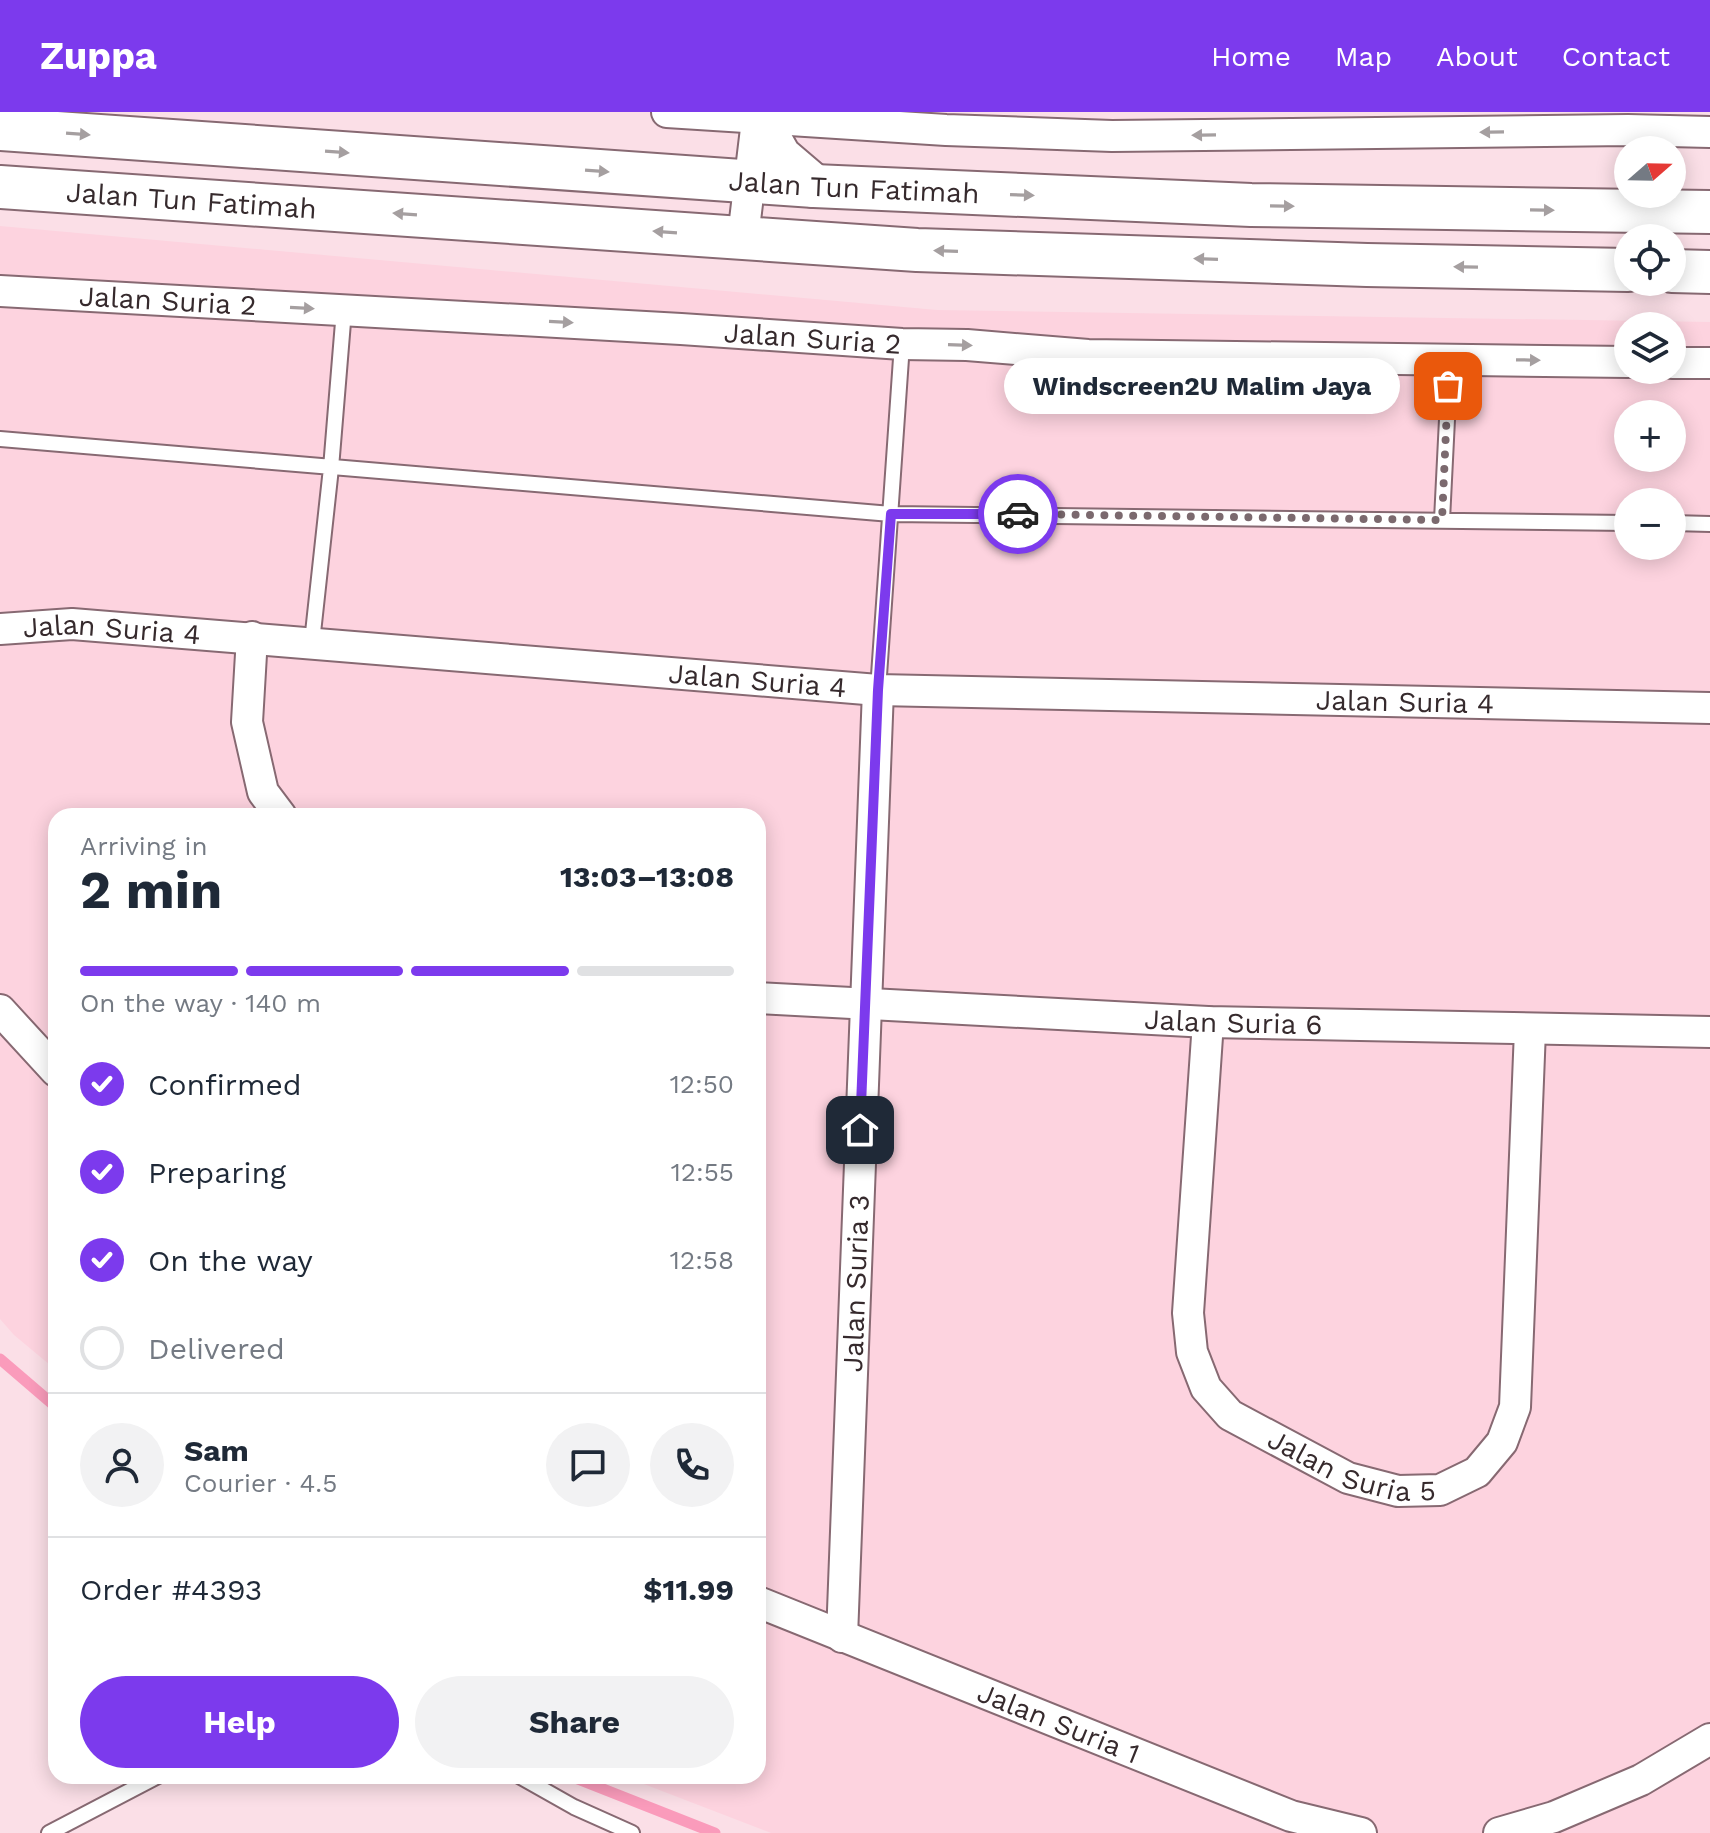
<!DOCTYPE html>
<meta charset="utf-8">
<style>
:root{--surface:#fff;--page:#f2f2f3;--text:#1f2937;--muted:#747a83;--line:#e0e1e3;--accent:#7c3aed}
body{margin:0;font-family:"Work Sans",sans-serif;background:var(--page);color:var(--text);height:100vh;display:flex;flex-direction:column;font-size:30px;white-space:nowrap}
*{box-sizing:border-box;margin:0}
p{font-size:26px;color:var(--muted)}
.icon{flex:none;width:44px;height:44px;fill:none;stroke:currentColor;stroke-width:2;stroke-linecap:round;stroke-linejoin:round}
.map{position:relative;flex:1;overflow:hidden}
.drawer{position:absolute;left:48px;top:696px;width:718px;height:976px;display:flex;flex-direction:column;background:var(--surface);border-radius:24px;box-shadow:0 4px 20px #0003}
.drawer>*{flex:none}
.needle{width:52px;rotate:70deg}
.buttons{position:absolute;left:1614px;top:24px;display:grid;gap:16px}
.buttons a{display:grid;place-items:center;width:72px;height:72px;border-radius:50%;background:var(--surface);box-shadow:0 4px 20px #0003;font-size:40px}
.pin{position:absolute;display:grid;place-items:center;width:68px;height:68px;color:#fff;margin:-34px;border-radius:16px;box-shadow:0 4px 12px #0006}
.courier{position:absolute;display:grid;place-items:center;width:80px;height:80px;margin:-40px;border:6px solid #7c3aed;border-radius:50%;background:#fff;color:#222;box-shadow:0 2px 10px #0007}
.bubble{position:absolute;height:56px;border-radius:28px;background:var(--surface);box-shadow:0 4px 20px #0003;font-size:26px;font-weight:700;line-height:56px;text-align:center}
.headline em{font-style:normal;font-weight:700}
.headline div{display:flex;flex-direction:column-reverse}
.headline{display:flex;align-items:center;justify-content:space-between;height:136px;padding:0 32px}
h1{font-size:52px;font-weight:700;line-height:60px}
.bar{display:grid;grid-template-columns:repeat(4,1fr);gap:12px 8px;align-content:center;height:96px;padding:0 32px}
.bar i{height:10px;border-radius:6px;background:var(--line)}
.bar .on{background:var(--accent)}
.bar p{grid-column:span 4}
.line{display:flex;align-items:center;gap:20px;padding:0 32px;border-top:2px solid var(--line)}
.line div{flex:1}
.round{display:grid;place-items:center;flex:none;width:84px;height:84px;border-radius:42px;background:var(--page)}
ol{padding:0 32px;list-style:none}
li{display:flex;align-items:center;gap:24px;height:88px}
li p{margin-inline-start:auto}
li .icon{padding:8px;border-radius:50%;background:var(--accent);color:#fff;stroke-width:4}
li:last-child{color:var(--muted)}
li i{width:44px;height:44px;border:4px solid var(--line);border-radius:50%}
.action{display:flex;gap:16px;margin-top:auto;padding:16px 32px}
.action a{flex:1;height:92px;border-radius:48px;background:var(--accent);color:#fff;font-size:32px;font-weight:700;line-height:92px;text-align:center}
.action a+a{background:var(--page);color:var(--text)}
header{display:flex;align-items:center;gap:48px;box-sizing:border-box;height:112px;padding:0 40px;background:var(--accent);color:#fff}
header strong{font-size:38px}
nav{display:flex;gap:44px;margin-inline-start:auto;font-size:28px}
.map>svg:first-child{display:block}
.built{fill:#fdd3df;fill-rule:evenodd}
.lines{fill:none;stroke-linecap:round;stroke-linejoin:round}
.stream{stroke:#fa9bbb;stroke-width:11}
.lane-casing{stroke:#876972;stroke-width:18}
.street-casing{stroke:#876972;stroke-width:34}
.secondary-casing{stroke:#876972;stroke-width:46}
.lane{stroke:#fff;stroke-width:14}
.street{stroke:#fff;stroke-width:30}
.secondary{stroke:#fff;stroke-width:42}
.oneway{fill:#a59fa0}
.done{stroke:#7b696e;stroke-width:8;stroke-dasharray:0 14.4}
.route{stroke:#7c3aed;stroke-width:10}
.labels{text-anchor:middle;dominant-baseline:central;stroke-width:6;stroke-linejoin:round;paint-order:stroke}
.street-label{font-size:28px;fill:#362a2d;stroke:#fff}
</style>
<header>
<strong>Zuppa</strong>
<nav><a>Home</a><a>Map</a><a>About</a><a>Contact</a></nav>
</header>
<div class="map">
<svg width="1710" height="1721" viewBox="0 0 1710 1721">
<rect width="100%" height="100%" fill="#fbdfe7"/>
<!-- built -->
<path class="built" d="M0 114 937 198 1710 210V1721H771L623 1664H758V704H56V1258L14 1223 0 1207ZM1628 214H1672V258H1628ZM1628 302H1672V346H1628ZM1628 390H1672V434H1628Z"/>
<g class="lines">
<!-- stream -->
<path class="stream" d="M0 1247 56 1295
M570 1664 715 1721"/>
<!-- lane casing -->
<g class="lane-casing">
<path id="lane" d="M0 327 891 402 1628 411
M1442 408 1450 247
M1672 411 1710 412
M312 530 331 356 344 198
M878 578 902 232
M519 1664 574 1695 632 1721
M49 1721 158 1664"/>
</g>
<!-- street casing -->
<g class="street-casing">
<g id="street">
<path d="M667 0 946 18 1112 24 1628 18 1710 20"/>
<path d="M743 125 758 0"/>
<path id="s1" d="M0 179 681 217 902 232 967 233 1088 243 1628 250"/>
<path d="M1672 251H1710"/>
<path id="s2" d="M0 517 72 512 878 578 1710 596"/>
<path d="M252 525 247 610 263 680 281 704"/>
<path id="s3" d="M758 886 1208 910 1710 920"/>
<path d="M0 898 56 959"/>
<path id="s4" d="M1208 910 1188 1201 1192 1240 1206 1276 1230 1303 1348 1366 1398 1379 1440 1378 1477 1360 1502 1330 1515 1295 1530 918"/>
<path id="s5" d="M758 1490 1291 1704 1361 1721"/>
<path id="s6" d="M842 1525 878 578"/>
<path d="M1499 1721 1554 1705 1641 1668 1710 1627"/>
</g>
</g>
<!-- secondary casing -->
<g class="secondary-casing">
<g id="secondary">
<path d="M758 6 780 45 814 74"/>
<path id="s7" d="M0 17 814 74 1251 93 1710 100"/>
<path id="s8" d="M0 75 917 138 1367 153 1628 158"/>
<path d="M1672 159 1710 160"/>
</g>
</g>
<!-- lane -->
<use href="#lane" class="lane"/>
<!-- street -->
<use href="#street" class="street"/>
<!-- secondary -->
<use href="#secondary" class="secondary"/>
</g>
<!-- one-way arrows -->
<defs><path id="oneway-solid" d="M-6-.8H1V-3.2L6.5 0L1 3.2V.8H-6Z" transform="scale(2)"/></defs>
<g class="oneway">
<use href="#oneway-solid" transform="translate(1492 20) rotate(179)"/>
<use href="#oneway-solid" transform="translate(78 22) rotate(4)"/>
<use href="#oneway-solid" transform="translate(1204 23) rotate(179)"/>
<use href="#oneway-solid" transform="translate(337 40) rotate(4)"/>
<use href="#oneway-solid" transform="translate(597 59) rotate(4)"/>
<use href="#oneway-solid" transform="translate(1022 83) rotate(2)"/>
<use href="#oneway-solid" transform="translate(1282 94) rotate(1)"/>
<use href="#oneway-solid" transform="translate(1542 98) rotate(1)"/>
<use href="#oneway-solid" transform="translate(405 102) rotate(-176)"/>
<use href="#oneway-solid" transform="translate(665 120) rotate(-176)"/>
<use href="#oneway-solid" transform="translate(946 139) rotate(-178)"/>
<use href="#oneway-solid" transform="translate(1206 147) rotate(-178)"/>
<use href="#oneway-solid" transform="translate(1466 155) rotate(-179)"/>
<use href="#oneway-solid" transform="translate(302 196) rotate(3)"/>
<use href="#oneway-solid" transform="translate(561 210) rotate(3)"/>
<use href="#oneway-solid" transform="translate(960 233) rotate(2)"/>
<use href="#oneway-solid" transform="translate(1528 248) rotate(1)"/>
</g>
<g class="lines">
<!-- done -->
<path class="done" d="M1018 402 1442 408 1448 274"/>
<!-- route -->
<path class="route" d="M860 1018 878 578 891 402H1018"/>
</g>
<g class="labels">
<!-- street labels -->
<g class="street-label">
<text stroke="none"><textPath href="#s7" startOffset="856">Jalan Tun Fatimah</textPath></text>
<text stroke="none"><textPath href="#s8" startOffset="192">Jalan Tun Fatimah</textPath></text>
<text stroke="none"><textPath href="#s1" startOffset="168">Jalan Suria 2</textPath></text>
<text stroke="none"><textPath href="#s1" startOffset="814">Jalan Suria 2</textPath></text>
<text stroke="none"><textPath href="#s2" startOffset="112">Jalan Suria 4</textPath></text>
<text stroke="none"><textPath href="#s2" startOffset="760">Jalan Suria 4</textPath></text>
<text stroke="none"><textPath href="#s2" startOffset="1408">Jalan Suria 4</textPath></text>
<text stroke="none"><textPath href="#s3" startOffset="476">Jalan Suria 6</textPath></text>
<text stroke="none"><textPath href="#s6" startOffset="354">Jalan Suria 3</textPath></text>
<text stroke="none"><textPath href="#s4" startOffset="540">Jalan Suria 5</textPath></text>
<text stroke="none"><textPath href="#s5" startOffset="324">Jalan Suria 1</textPath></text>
</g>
</g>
</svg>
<div class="buttons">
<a><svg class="needle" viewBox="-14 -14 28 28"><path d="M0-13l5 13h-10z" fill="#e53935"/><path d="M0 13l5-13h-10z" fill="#747a83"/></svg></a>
<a><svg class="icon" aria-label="locate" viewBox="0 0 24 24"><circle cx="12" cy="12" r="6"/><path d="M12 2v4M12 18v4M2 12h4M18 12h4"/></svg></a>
<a><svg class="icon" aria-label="layers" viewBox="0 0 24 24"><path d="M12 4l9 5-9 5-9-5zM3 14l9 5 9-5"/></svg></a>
<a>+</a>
<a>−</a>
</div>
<div class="pin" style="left:1448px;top:274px;background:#ea580c"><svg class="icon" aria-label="bag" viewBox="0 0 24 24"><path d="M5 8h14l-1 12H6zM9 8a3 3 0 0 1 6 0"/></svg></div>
<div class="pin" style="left:860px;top:1018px;background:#1f2937"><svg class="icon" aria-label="home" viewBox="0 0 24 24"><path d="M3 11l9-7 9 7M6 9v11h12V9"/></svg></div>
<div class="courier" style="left:1018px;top:402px"><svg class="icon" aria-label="car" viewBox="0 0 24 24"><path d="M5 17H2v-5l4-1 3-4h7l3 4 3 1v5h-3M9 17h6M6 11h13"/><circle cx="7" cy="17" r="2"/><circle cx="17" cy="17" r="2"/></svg></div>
<div class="bubble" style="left:1004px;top:246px;width:396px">Windscreen2U Malim Jaya</div>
<section class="drawer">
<div class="headline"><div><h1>2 min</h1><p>Arriving in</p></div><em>13:03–13:08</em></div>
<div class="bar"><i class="on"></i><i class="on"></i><i class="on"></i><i></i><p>On the way · 140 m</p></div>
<ol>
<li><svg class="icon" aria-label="check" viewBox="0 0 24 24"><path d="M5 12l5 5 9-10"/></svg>Confirmed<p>12:50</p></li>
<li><svg class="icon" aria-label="check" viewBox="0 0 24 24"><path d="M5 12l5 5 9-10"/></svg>Preparing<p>12:55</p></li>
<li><svg class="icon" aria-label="check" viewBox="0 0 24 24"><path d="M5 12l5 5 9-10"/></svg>On the way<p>12:58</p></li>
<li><i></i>Delivered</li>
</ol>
<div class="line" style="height:144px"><a class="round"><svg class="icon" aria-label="person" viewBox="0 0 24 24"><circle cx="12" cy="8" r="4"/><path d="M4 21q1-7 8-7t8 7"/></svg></a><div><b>Sam</b><p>Courier · 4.5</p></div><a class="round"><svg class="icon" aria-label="chat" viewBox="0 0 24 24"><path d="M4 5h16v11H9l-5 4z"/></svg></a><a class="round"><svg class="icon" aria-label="phone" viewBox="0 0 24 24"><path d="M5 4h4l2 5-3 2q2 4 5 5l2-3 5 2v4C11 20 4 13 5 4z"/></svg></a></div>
<div class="line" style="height:104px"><div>Order #4393</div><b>$11.99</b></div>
<div class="action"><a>Help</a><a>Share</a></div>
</section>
</div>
